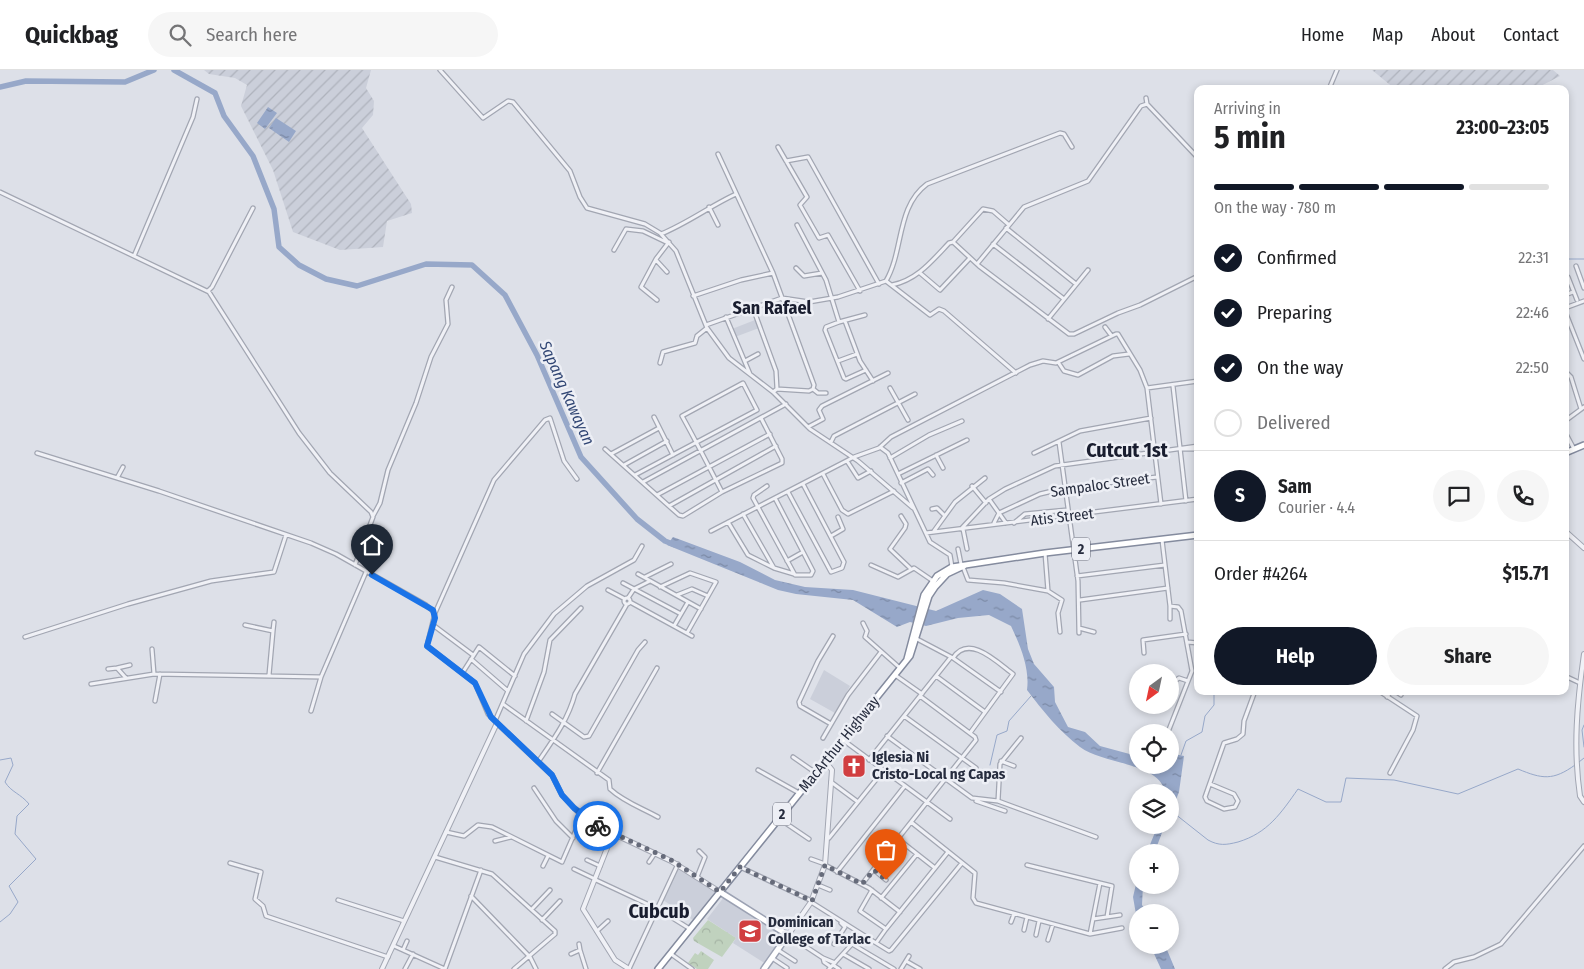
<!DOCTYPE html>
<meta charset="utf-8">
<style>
:root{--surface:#fff;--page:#f6f6f6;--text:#202124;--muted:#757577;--line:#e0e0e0;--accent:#111827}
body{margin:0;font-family:"Fira Sans Condensed",sans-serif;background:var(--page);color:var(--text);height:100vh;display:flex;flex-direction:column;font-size:19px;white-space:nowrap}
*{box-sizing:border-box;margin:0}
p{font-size:16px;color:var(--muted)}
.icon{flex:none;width:28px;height:28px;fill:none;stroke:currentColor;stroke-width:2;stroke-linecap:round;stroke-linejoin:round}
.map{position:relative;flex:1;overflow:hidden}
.drawer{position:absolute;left:1194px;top:15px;width:375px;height:610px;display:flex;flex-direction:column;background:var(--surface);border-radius:10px;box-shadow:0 2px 8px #0003}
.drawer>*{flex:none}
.needle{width:32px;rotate:213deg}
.tools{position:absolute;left:1129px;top:594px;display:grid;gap:10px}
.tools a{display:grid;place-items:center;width:50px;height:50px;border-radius:50%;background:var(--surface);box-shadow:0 2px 8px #0003;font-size:25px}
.pin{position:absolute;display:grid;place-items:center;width:42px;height:42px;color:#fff;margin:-51px -21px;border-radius:50% 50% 50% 0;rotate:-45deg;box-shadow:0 0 5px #0007}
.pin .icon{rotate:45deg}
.courier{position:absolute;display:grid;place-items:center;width:50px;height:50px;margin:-25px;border:4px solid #1a73e8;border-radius:50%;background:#fff;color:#222;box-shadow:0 1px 6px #0007}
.overview em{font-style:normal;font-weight:700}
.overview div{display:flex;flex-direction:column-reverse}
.overview{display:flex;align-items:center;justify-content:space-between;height:85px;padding:0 20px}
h1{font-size:32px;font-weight:700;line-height:38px}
.bar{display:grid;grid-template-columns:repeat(4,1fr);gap:8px 5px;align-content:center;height:60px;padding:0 20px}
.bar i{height:6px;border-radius:4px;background:var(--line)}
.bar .current{background:var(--accent)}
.bar p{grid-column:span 4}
.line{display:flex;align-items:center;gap:12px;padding:0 20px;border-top:1px solid var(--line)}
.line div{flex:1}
.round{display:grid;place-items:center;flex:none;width:52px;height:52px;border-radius:26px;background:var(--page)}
ol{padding:0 20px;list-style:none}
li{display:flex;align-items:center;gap:15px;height:55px}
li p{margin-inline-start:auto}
li .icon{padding:5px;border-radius:50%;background:var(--accent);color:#fff;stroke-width:4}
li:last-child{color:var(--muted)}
li i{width:28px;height:28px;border:2px solid var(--line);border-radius:50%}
.primary-button{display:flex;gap:10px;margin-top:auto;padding:10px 20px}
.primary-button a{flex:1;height:58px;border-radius:30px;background:var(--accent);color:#fff;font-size:20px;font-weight:700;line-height:58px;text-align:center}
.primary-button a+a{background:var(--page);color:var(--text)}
header{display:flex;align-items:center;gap:30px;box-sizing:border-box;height:70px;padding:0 25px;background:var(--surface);border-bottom:1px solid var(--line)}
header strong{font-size:24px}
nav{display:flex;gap:28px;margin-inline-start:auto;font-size:18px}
.search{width:350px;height:45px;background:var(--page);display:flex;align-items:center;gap:12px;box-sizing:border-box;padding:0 18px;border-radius:28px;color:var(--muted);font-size:19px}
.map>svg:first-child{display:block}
.built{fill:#cbcfda}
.industrial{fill:url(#industrial-furrows)}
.forest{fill:url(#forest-crowns)}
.water{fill:url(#water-ripples)}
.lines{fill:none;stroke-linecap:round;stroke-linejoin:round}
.stream{stroke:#97a8c9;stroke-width:1}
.river{stroke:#97a8c9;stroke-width:5.5}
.minor-casing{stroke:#a2a6b2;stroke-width:5.5}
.tertiary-casing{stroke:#a2a6b2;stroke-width:6}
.primary-casing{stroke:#9ca2b3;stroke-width:8}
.trunk-casing{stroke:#848b9e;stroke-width:8}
.minor{stroke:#f0f1f6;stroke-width:3}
.tertiary{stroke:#f0f1f6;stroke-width:4}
.primary{stroke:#fff;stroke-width:5}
.trunk{stroke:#fff;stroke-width:5}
.done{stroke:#666b7a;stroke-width:5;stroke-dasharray:0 9}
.route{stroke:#1a73e8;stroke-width:6}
.labels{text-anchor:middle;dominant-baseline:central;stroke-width:5;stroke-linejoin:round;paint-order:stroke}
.shield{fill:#edeff5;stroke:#626675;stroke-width:1}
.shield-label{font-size:14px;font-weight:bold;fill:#262c3e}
.street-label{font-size:15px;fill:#262c3e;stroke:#edeff5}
.poi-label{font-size:15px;font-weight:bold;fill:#262c3e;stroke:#edeff5;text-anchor:start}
.water-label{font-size:16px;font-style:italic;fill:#304573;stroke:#edeff5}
.quarter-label{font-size:18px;font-weight:bold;fill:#191d2f;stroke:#edeff5}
.district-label{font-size:20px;font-weight:bold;fill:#191d2f;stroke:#edeff5}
</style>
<header>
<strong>Quickbag</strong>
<div class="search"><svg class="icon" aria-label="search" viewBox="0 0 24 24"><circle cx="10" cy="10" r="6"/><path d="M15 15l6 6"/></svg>Search here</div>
<nav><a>Home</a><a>Map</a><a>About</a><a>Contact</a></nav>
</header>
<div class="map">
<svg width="1584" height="899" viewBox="0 0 1584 899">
<defs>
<pattern id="industrial-furrows" width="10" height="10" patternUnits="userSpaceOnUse" patternTransform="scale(1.25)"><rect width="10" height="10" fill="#cbcfda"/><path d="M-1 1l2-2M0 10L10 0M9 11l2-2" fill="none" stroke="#aeb2bc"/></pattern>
<pattern id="forest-crowns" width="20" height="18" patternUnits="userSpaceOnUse" patternTransform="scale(1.25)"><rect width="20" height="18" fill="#c0d2be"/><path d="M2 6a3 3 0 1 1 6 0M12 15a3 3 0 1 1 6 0" fill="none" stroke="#a5b4a4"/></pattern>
<pattern id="water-ripples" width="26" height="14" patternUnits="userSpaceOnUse" patternTransform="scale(1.25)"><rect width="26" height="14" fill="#97a8c9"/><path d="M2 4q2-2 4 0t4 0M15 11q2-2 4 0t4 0" fill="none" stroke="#7b89a5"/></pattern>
</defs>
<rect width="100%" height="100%" fill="#dde0e8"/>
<!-- built -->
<path class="built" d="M755 250 759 258 735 267 732 259Z
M824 600 850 616 835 643 810 629Z
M677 797 715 822 693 850 663 830Z
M724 827 784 866 766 894 733 873 736 868 707 849Z"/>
<!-- industrial -->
<path class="industrial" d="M204 0H371L366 18 374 31 373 45 362 58 411 134 412 143 387 151 383 177 340 180 293 162 273 100 241 36 247 15 235 8 209 4Z
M1372 0H1553L1560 6 1535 19H1395Z"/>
<!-- forest -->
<path class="forest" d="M708 850 736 868 722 887 694 871 693 868Z
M701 881 714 890 708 899H697L688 893 695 883 698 885Z"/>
<!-- water -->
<path class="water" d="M268 37 277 43 265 59 257 53Z
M276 48 296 61 289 72 269 58Z
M673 467 740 492 775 510 805 517 853 520 936 541 983 520 1000 524 1022 539 1028 579 1034 594 1054 617 1055 632 1068 657 1085 662 1100 676 1137 686 1138 695H1170V688L1174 684 1184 686 1179 722 1170 745V722H1165C1159 692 1104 695 1080 677 1060 662 1042 640 1027 620 1030 598 1020 575 1011 556L989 545 958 548 926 556 910 552 897 557 853 530 796 524 778 520 667 475Z
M1158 755H1165L1155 781 1147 782Z
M1137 810 1138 815H1143L1142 835 1147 842H1138L1137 850 1133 827Z
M1150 875H1165L1175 899H1161Z"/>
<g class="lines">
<!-- stream -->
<path class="stream" d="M1565 189H1584
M1584 655 1582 660 1584 677
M1181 685 1186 671 1202 662 1205 646 1214 635V621
M0 690 11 688 13 695 5 712C11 722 21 724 29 734L17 746 15 764 36 789 9 816 18 832 10 844 0 852
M1579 692 1584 688
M990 695 997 665 1007 661 1009 651 1031 626
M1170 740 1208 770C1219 776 1226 775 1238 772 1268 763 1281 743 1298 719L1326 732H1341L1346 708 1394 710 1458 724 1518 699C1542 709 1553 711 1575 695"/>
<!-- river -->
<path class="river" d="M174 0 215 23 224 46 253 86 274 139 279 177 299 195 326 209 357 216 426 194 472 195 505 225 537 285 581 387 637 449 665 471 675 475
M0 17 26 11 125 12 154 0"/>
<!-- minor casing -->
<g class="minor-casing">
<path id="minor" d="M440 0 483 48 508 31 513 32 570 101 580 127 587 138 645 154 660 163 676 181 707 258 729 288 773 322 810 359 858 391 913 438
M1329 19 1337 0
M1146 28 1147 34 1198 88
M778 77 807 127 800 135 819 168 828 165 860 221
M718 84 773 203
M786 91 808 87 879 214
M0 122 209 222 299 363 330 403 371 442 373 447 355 495
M709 137 718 155
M797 155 826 210 839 252 865 245
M1006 158 1076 214
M661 164C688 153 710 136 736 124
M953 172 983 139 993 141 1008 154
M993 174 1064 229
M614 180 626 159 643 161 668 173
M134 186 193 47 197 29
M656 190 667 202
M977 194 1024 137 1088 111 1141 36 1147 34
M1576 196 1584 218
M796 198 804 206 822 203
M920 203 940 220 970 188
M1568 207 1577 230
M886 211 930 245 939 239 944 241 1016 303
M892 215C917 210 932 191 949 173L953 172 979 196 1069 264H1074L1118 243 1140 235 1198 206
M208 221 212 217 253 138
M1565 225 1573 222
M693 226 741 210 773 203 814 315 813 319 809 321 777 319 773 322
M657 230 641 217 656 189 669 172
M753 238 776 301 777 319
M1565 238 1584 231
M1565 241 1584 289
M726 247 750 304
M1048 249 1088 200
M845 251 860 291 873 311
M839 252 826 257 825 260 844 308 846 309 866 300
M706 255 782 228 809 232 838 227 886 211C904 180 896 137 927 114L1060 63 1064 64 1072 77
M1105 257 1111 265
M745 291 758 284
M838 291 857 284
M1058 292 1064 301 1078 305 1113 286 1129 284
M660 293 663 282 695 273 697 266 707 258
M1565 301 1571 307 1581 339
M1173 316 1186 431
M890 318 908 350
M1147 318 1198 311
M813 319 818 323H826
M654 347 673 385
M1565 351 1584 337
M808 357 823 349 819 340 822 336 888 303
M1565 362 1574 379
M831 372 834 366 915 324
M1059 372 1078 511 1079 563
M880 377 888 383 930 472 950 485 952 497
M605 379 679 445 683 446 722 422 782 393V389L761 348
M1181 379H1198
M37 383 159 421 311 473 336 484 426 535 435 543 427 576 475 613 488 644 497 653
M1034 383 1080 361 1151 348
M611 384 659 358
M936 385 943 398
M890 388 929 365 962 351
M847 391 858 408 871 401
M624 395 667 371
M823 404 842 440 848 444 894 421
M898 404 967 370
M635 405 757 340 743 313 682 346C696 371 709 397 722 422
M117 408 123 397
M643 412 786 334
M901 413 928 399 933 405
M767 416 754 425 753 428 795 505H811L813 501 775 428
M972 416 986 433
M788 422 831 502 842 498 844 492 803 414
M657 425 770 364
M989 429 1006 453
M669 436 776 376
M932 439 937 438 944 445
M743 444 774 498
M373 446 380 433 388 400 416 333 431 287 448 254 446 230 452 217
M901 446 906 454 905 458 890 479 910 498
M728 452 748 485 774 498 794 504
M994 453 999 443 1040 424 1065 418 1157 407
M1014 453 1025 444 1067 440
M961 459 989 429 1005 419 1055 396 1198 376
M963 459 967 479
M711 461 854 387 879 378 891 367 1030 295 1043 291 1056 293 1116 264H1118L1140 300 1147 318 1161 434
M934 461 955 432 985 408
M926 463 1198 429
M831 466 843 459 838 447
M1162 470 1170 536 1178 537 1181 541 1192 601 1168 662
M958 479 961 494
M787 491 803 482
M871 495 898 507 914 498 933 511
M963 497 968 510 1004 513 1048 521 1045 483
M638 504 701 539
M1077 506 1165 495
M645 507 671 494
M623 513 681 544
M660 517 690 503 716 512 687 563
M608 520 625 529
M1048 521 1062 530 1058 543 1060 562
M677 525 692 519 708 526
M624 531a3 3 0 1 1 6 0a3 3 0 1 1-6 0Z
M628 528 634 519 650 511
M1080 530 1168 518
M630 532 692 566
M435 543 494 410 545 350 550 348 564 391 577 409
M1170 549V536
M863 553 867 561 865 567 900 598
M245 555 273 561 269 605
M433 555 473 585
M674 556 688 532
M1079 558 1094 562
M273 561 274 552
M25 567 128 534 211 511 274 502 286 465
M917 569 953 588 1001 622
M1187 572 1198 573
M152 579 154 604
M1144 583 1143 570 1186 564
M953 588C969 563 998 593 1013 604L970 663
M471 589 508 621
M117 598 130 595
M108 599 117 598 126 608
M463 602 479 577 515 606
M895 605 922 624
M936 606 985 642
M1565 606 1580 613
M1172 613 1179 608 1188 611
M91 614 154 604 321 607 366 502
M1379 621 1417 646 1413 660 1390 703
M1395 621 1401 625
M1387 627 1391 621
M155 631 160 604
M503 634 609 710 610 719C624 732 642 738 658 747
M311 641 321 607
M552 644 584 667 589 666 638 580 645 572
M904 646 976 698
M495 651 524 584 554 544 587 516 634 490 642 476
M526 651 544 602 550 570 581 538
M831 654 800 636 799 632 818 591 833 566
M887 666 972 728 998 731 1096 767
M823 668 848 625 881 582
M843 670 950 749
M793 687 816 703
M869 690 951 587
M1001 691 1014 696
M538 692C553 670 568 650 575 624L627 534
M758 700 799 723
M597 703 657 598
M831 712 858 732
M1210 714 1234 724 1238 731 1235 737 1224 739 1207 731 1205 727 1224 673 1237 669 1243 664 1244 651 1255 621
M534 718 556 751 573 768
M976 731 1005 741
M998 731 1000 694 1021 668
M778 748 809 769
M911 752 975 803 973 828 976 833 1090 864 1122 858
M446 762 464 766 478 755 492 757 562 792 582 746
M829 768 883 701
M898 769 935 798
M495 771 511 767
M435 787 492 804 555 861V864L514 899
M811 789 825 794
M587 790 600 796
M649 792 655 783
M230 793 261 802 255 829 263 836 266 846 388 887
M825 795 869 818 900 842
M1027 795 1112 816 1107 847
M543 796 548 786
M740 797 812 831
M574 799 595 809
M874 800 886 810
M837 802 904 717
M697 807 705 787 699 781
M596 810 658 839 690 859
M862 814 976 670 975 667 920 626
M818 815 830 820
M471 826 530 887 536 899
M881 828 917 784
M338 830 404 851
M811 832 876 873 886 859 860 841 872 820
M532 839 550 820
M1093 849 1120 845
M542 850 560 831
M1011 852 1014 844
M886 859 948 782
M1024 860 1027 847
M597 861 608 851
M1090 864 1100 813
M788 865 823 888 835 893
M1036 865 1039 851
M1048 870 1053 854
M876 873 889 881 891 880 962 793
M579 874 580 880
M834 874 845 857 841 853
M394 876 445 899
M403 880 407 871
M778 880 795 891
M571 884 580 880 586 899
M671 884 692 899
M843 884 869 899
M772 888 787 898
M823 888 824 892 831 897
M906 891 920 899
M833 895 839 899
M405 899 413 884
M445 899 481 800
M629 899 678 794
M829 899 852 874 894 899
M901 899 909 886
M1445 899 1454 892 1474 887 1501 874 1584 776"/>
</g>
<!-- tertiary casing -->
<g class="tertiary-casing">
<path id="tertiary" d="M1565 461 1584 478
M1584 584C1577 633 1573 678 1580 726L1584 732
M613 763 583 839 615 890 629 899
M788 865 811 832 825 795 832 700 825 691
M382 899 497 653 552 705 562 725 582 746 597 756 671 791 720 822"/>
</g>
<!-- primary casing -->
<g class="primary-casing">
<path id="primary" d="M720 822 788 865 764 899"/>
</g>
<!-- trunk casing -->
<g class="trunk-casing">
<path id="trunk" d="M1565 383 1584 375
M907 589 924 525 937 506 952 497 1045 483 1198 465
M658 899 910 586 929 526 935 517 947 504 966 495"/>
</g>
<!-- minor -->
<use href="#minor" class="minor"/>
<!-- tertiary -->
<use href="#tertiary" class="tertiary"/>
<!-- primary -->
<use href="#primary" class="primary"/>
<!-- trunk -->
<use href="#trunk" class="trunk"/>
</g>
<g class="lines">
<!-- done -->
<path class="done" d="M598 756 671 790 720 822 740 797 812 831 825 795 862 814 874 800 886 810"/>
<!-- route -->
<path class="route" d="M372 505 433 540 435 548 427 576 475 613 491 647 552 705 562 725 574 738 598 756"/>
</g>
<!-- icons -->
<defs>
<g id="church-square" transform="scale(1.25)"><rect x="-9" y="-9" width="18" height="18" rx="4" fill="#d13e40" stroke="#edeff5"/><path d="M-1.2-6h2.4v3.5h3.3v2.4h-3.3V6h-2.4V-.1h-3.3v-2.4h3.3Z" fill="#fff"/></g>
<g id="university-square" transform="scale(1.25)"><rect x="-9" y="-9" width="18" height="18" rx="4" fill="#d13e40" stroke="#edeff5"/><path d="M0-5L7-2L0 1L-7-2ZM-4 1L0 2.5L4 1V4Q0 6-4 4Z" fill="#fff"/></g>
</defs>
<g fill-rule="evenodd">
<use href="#church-square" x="854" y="696"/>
<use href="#university-square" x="750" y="861"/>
</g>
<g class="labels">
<!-- shield labels -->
<g class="shield">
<rect x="1072" y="467.5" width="18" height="23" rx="4"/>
<rect x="773" y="732.5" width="18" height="23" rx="4"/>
</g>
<g class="shield-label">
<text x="1081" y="479">2</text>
<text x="782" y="744">2</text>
</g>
<!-- street labels -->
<g class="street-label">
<text transform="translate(1100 415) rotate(-8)">Sampaloc Street</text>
<text transform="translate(1062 447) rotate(-7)">Atis Street</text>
<text transform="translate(839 674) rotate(-51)">MacArthur Highway</text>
</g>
<!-- poi labels -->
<g class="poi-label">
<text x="872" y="687">Iglesia Ni<tspan x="872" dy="17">Cristo-Local ng Capas</tspan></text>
<text x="768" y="852">Dominican<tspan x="768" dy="17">College of Tarlac</tspan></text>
</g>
<!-- water labels -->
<g class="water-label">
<text transform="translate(567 323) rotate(66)">Sapang Kawayan</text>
</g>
<!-- quarter labels -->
<g class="quarter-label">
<text x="772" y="238">San Rafael</text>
</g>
<!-- district labels -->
<g class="district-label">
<text x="1127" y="380">Cutcut 1st</text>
<text x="659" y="841">Cubcub</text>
</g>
</g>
</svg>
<div class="tools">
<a><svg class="needle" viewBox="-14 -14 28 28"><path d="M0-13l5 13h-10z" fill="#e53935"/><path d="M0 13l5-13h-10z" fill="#757577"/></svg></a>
<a><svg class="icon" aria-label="locate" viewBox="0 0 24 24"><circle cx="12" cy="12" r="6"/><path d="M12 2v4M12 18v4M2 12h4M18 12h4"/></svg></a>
<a><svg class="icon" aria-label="layers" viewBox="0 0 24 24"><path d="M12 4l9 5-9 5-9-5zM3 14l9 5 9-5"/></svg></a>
<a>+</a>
<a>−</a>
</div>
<div class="pin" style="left:886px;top:810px;background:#ea580c"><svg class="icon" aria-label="bag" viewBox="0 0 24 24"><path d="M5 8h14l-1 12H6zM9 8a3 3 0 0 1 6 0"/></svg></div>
<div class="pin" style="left:372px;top:505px;background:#1f2937"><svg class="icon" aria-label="home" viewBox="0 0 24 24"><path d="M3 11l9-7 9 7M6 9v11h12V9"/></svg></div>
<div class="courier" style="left:598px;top:756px"><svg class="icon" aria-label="bike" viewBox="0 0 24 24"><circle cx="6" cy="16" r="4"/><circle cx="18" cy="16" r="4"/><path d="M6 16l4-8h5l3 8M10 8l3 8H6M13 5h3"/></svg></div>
<section class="drawer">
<div class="overview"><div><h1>5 min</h1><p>Arriving in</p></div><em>23:00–23:05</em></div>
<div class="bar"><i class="current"></i><i class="current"></i><i class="current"></i><i></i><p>On the way · 780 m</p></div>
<ol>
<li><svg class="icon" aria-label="check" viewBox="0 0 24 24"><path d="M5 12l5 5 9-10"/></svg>Confirmed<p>22:31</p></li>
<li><svg class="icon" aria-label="check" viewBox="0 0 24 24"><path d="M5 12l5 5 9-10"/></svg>Preparing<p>22:46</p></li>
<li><svg class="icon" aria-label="check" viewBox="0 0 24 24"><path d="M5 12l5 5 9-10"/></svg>On the way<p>22:50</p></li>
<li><i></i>Delivered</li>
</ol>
<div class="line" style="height:90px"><b class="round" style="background:var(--accent);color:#fff">S</b><div><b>Sam</b><p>Courier · 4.4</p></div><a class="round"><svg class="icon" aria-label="chat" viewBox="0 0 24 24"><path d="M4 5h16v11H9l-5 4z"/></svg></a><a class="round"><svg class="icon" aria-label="phone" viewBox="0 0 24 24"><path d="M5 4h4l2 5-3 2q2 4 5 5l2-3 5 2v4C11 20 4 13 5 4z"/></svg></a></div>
<div class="line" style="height:65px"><div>Order #4264</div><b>$15.71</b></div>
<div class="primary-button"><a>Help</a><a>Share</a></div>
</section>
</div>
